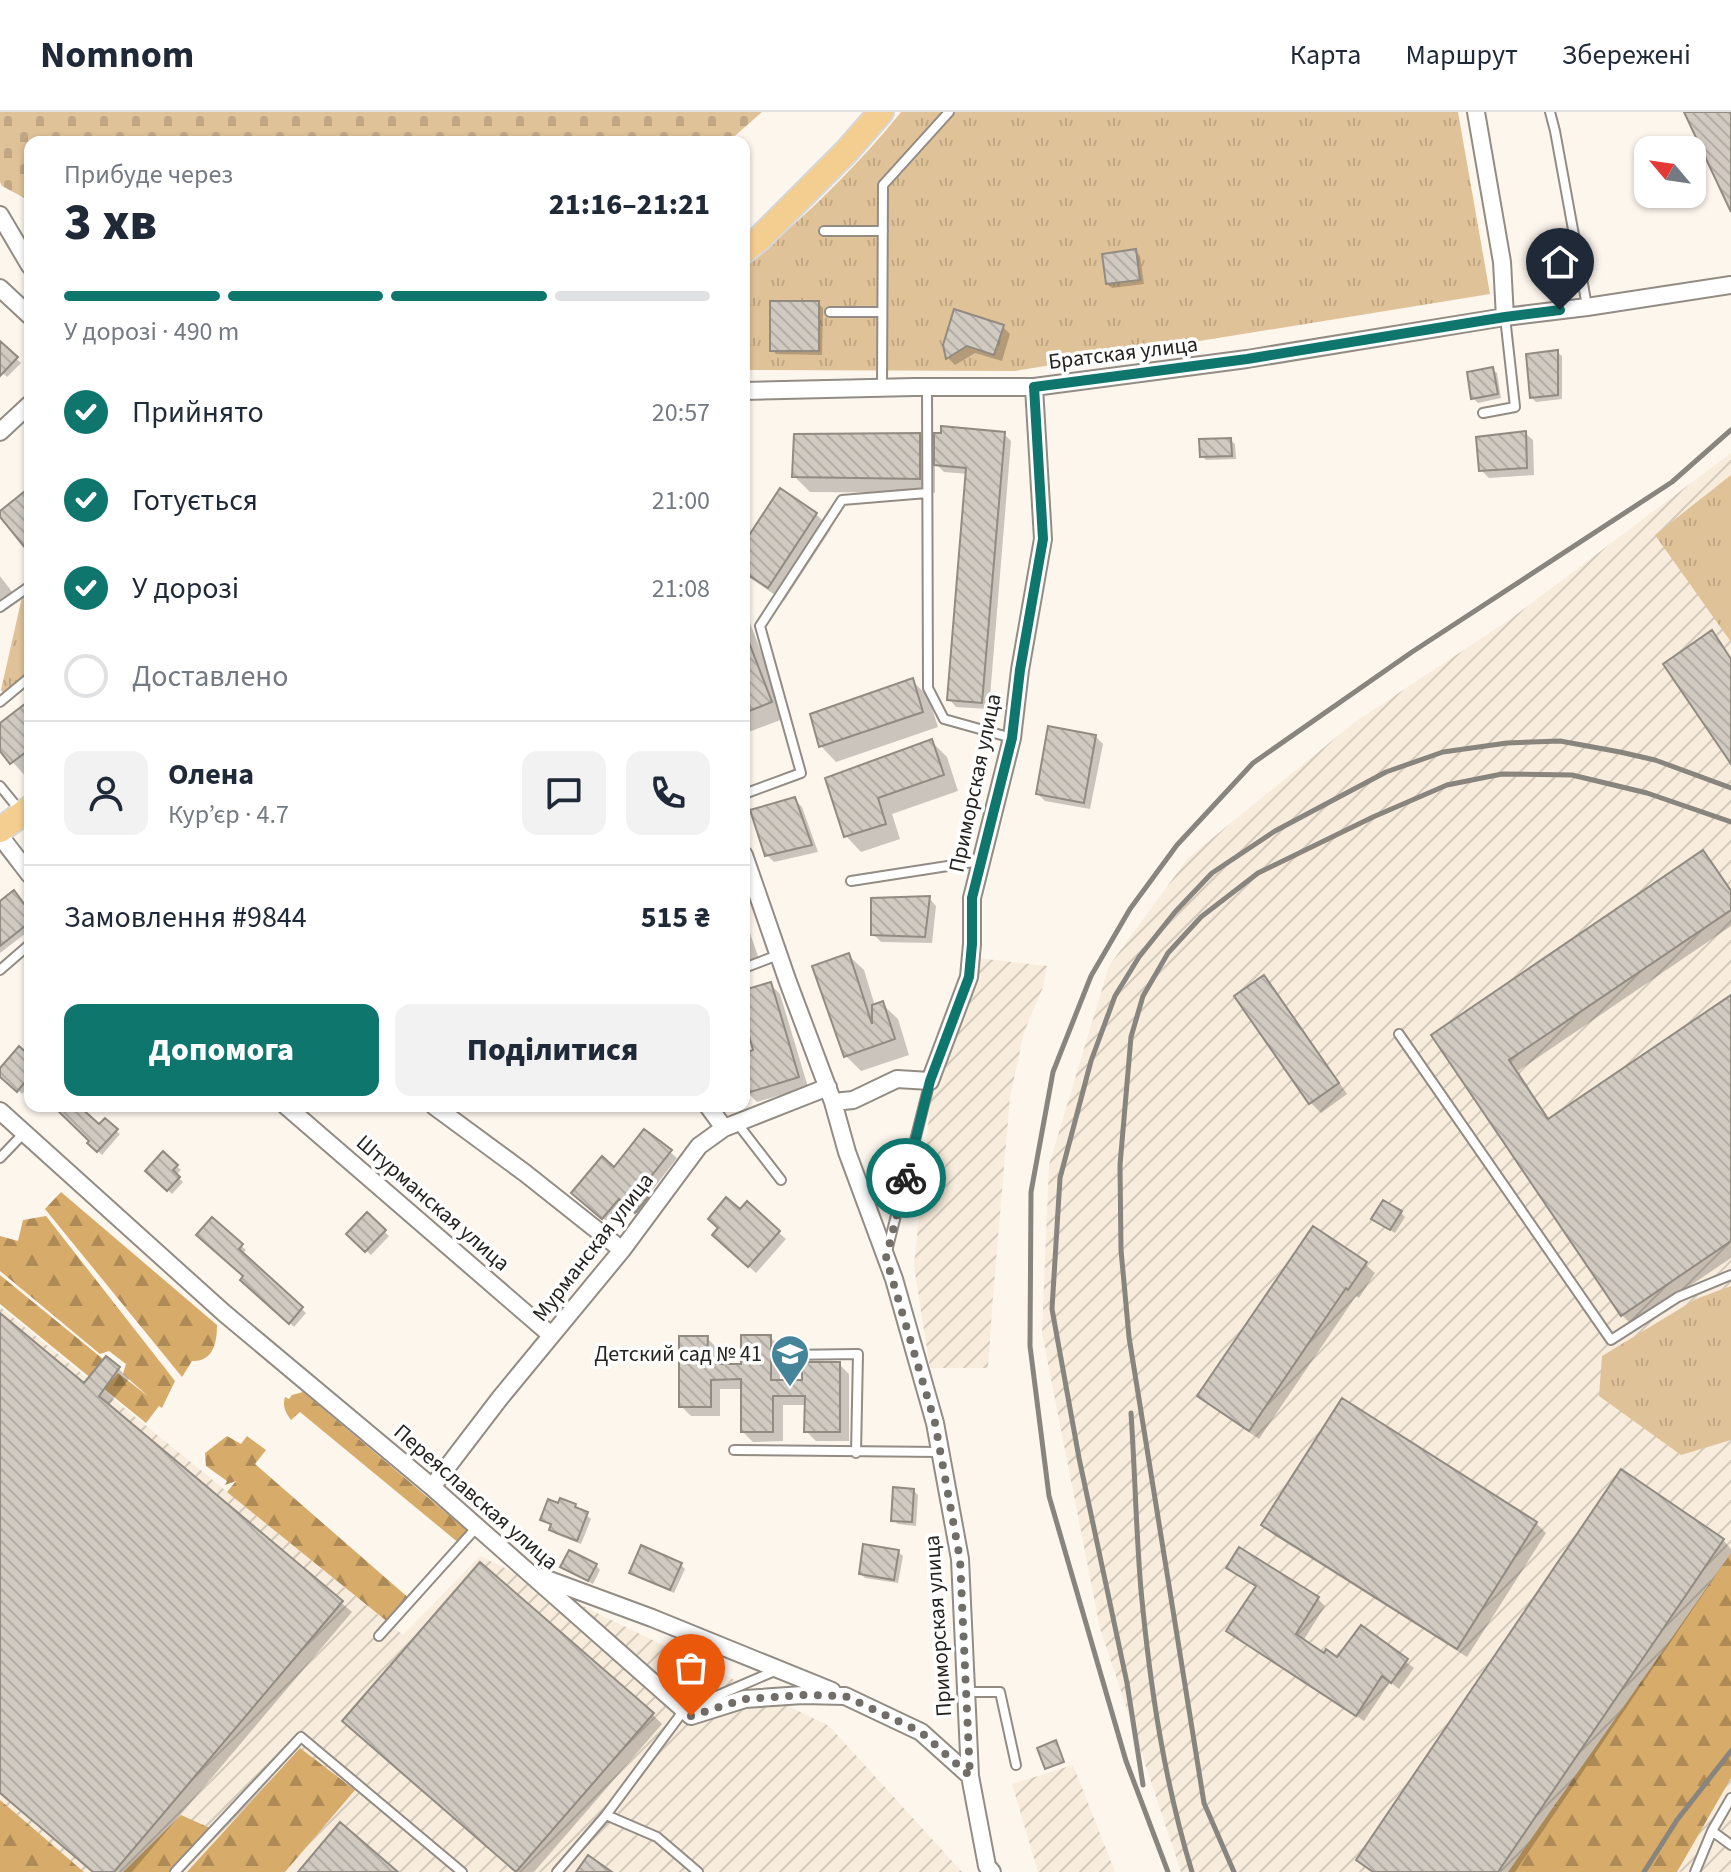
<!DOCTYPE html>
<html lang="uk">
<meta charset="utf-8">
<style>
:root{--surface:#fff;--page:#f2f2f3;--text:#1f2937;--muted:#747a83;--line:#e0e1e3;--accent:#0f766e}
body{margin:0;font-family:"Source Sans 3",sans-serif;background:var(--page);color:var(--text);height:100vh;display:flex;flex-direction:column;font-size:30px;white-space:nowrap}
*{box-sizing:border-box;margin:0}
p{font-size:26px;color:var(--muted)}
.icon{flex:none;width:44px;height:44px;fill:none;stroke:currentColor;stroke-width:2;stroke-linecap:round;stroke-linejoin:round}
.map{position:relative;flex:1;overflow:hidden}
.panel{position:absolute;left:24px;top:24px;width:726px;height:976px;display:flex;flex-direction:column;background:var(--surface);border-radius:16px;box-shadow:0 2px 6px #0004}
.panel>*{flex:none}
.needle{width:52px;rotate:299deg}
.controls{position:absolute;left:1634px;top:24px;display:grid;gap:16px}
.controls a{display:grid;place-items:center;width:72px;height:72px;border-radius:16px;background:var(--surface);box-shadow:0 2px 6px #0004;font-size:40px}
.pin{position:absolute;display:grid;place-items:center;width:68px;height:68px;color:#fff;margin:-82px -34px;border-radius:50% 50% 50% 0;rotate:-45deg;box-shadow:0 0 8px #0007}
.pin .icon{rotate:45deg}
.courier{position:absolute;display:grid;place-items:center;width:80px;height:80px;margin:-40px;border:6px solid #0f766e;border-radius:50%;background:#fff;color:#222;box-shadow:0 2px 10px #0007}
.summary em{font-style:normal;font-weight:800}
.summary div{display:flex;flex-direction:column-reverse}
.summary{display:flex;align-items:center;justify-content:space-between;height:136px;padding:0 40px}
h1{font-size:52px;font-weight:800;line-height:60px}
.bar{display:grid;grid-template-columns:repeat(4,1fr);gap:12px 8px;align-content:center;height:96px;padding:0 40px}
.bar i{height:10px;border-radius:6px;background:var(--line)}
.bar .current{background:var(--accent)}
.bar p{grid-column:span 4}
.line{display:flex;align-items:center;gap:20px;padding:0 40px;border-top:2px solid var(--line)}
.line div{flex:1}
.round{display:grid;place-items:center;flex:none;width:84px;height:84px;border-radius:16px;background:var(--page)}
ol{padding:0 40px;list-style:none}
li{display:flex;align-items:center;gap:24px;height:88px}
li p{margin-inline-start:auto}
li .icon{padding:8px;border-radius:50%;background:var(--accent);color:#fff;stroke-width:4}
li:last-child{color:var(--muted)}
li i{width:44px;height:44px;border:4px solid var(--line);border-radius:50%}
.button{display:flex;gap:16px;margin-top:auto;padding:16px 40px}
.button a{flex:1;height:92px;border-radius:16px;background:var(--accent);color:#fff;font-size:32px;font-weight:800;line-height:92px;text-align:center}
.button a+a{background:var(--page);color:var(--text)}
header{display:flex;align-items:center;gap:48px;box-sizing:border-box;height:112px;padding:0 40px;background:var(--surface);border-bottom:2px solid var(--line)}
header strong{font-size:38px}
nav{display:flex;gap:44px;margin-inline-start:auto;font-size:28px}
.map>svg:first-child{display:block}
.industrial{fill:url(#industrial-furrows)}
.grass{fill:url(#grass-tufts)}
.forest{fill:url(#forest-firs)}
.cemetery{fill:url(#cemetery-stones)}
.shadow{fill:#0003}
.building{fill:url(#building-back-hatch);stroke:#918b82;stroke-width:2}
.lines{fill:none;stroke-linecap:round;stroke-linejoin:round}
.service-casing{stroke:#928c84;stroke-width:12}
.minor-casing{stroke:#928c84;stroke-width:20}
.primary-casing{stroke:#d8d7d7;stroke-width:28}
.service{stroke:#fff;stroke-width:8}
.minor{stroke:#fff;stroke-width:16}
.primary{stroke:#f4ce91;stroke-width:24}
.rail{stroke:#88847e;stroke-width:5}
.done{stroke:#716d68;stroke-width:8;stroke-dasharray:0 14.4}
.route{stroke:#0f766e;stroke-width:10}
.labels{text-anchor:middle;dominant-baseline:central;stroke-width:7;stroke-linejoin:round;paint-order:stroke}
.street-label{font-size:22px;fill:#252320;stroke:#fff}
.poi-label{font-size:22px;fill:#252320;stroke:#fff;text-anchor:end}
</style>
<header>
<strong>Nomnom</strong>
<nav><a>Карта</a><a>Маршрут</a><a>Збережені</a></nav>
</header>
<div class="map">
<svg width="1731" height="1760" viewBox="0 0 1731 1760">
<defs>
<pattern id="industrial-furrows" width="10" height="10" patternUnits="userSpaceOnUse" patternTransform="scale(2)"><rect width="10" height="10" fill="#f8ecdc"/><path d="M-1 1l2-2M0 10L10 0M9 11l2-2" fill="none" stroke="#d4cabc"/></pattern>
<pattern id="grass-tufts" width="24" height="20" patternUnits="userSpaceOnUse" patternTransform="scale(2)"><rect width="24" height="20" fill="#e0c298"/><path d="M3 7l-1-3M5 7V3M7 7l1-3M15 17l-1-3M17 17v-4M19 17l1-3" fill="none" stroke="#c0a683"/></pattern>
<pattern id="forest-firs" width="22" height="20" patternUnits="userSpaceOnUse" patternTransform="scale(2)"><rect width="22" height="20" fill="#d7ab69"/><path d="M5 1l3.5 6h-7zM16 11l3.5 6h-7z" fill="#ae8b56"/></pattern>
<pattern id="cemetery-stones" width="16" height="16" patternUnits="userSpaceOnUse" patternTransform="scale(2)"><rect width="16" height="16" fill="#e0c298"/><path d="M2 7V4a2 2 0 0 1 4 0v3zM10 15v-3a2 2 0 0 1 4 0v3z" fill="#c0a683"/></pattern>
<pattern id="building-back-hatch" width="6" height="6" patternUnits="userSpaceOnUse" patternTransform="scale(2)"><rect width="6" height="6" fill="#d0cac1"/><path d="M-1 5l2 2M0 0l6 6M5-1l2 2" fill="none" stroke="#b2ada6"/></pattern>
</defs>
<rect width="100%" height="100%" fill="#fdf6ed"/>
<!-- industrial -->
<path class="industrial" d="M1731 341V1760H1181L1100 1516 1042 1221 1049 1053 1109 854 1188 746 1355 610 1509 508Z
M977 846 1047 854 1043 875 1024 920 1010 985 993 1184 988 1256H930L914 1154 935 945Z
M0 1195 403 1523 480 1444 829 1614 962 1760H0Z
M1073 1653 1115 1760H1038L1012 1672Z"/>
<!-- grass -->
<path class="grass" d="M901 0H1458L1490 182 1015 259 744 258V155C801 109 855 57 901 0Z
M1731 363V530L1655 423Z
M30 479V561L4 582 1 578 22 485Z
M1731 1174V1328L1681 1343 1599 1284 1602 1244 1696 1187Z"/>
<!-- forest -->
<path class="forest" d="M61 1080 217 1213C217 1231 213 1250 192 1249L182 1265 45 1097Z
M46 1104 175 1269 162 1296 159 1294 146 1311 0 1192V1163L103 1247 94 1258 109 1271 118 1261 149 1285 123 1262 126 1252 109 1239 100 1242 0 1159V1124L18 1129 23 1108Z
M303 1280 470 1421 460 1432 300 1300 291 1308C286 1301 282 1294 285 1285L289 1287 292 1283Z
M227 1324 241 1332 247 1324 266 1338 255 1352 411 1488 389 1511 227 1380 236 1369 225 1373 227 1369 206 1354 205 1341Z
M1731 1441V1666L1677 1760H1508Z
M300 1636 355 1678 285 1760H187Z
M0 1688 84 1760H0Z
M181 1703 212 1717 171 1760H123Z"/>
<!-- cemetery -->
<path class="cemetery" d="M0 0H762L728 30H30V89L2 74 0 70Z"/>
<!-- shadow -->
<path class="shadow" d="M1136 139 1140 144 1144 172 1112 176 1108 172Z
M818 191 823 196 822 243 776 242 772 238Z
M1003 215 1010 222 1002 249 975 241 955 253 948 246 945 234Z
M0 231 21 251 7 265 0 258Z
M1557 240 1562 244V287L1536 290 1532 286Z
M1492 257 1497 261 1501 286 1478 291 1473 286Z
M1525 321 1533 328 1534 363 1489 366 1481 358Z
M1004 322 1011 329 989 597 956 595 949 587 968 362 944 360 935 351V381L810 380 794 364 919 323 936 340 943 323Z
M1230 328 1235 332 1236 347 1206 348 1202 344Z
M816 402 831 417 784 489 744 462V435Z
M0 464 13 481 0 492Z
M744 495 786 606 746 621 744 619Z
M912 569 928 584 938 615 836 650 821 634Z
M30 591V663L27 666 0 636V614Z
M1095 624 1103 632 1090 697 1045 689 1038 682Z
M932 630 947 645 958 679 892 702 900 727 861 740 846 724 827 667Z
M795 688 802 695 818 740 774 750 767 743Z
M1703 741 1713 751 1731 777V814L1518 959 1550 1008 1731 885V1146L1632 1213 1622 1203 1434 923Z
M929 786 936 794 932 831 881 830 873 822Z
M0 792 30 801V818L0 841Z
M744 804 759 847 744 853Z
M848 843 864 858 875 894 882 892 898 907 909 943 861 959 846 944Z
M30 858V871L24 862Z
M1264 866 1274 876 1347 982 1321 1001 1311 991Z
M770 872 780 882 808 975 757 990 747 980 744 972V944L756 939 749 914 744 916V881Z
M30 947V973L22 982 0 962Z
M56 994H76L99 1015 105 1009 120 1022 102 1043 90 1031 92 1029Z
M670 1040 677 1046 647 1085 654 1092 643 1106 626 1092 610 1112 580 1087 615 1057Z
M163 1042 181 1058 176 1063 183 1070 172 1082 148 1058Z
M740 1100 778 1120 786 1127 756 1161 722 1130Z
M1401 1101 1405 1105 1395 1121 1378 1111Z
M367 1103 389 1124 371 1143 349 1122Z
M212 1108 246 1138 242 1142 306 1201 294 1215 243 1168 246 1165Z
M1365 1152 1375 1161 1359 1186 1356 1184 1259 1327 1209 1293 1200 1284Z
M0 1204 84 1274 107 1247 119 1257 129 1267 108 1294 352 1500 132 1760H94L0 1680Z
M770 1225 780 1235V1270H804L839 1252 849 1262V1329H816L806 1319 807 1293H783V1329L753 1330 743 1320V1277H720V1304H691L681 1294 707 1226 717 1236V1254H743Z
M914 1379 918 1383 916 1414 898 1412 893 1408Z
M575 1394 591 1407 581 1432 555 1422 551 1417 552 1414 542 1408Z
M1536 1411 1546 1421 1467 1545 1274 1423 1264 1413Z
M1723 1428 1731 1437V1441L1515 1760H1372L1359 1748Z
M898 1440 903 1444 898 1471 865 1466 861 1462Z
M680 1452 685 1457 674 1481 636 1465 631 1460Z
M596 1453 600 1458 593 1472 567 1459 563 1455Z
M1229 1455 1317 1486 1325 1494 1303 1529 1324 1544 1338 1548 1361 1516 1414 1556 1399 1577 1390 1570 1364 1609 1236 1526 1229 1519 1258 1476 1236 1463Z
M652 1602 662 1612 534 1760H517L354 1619Z"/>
<!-- building -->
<path class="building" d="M1684 0H1731V100Z
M1136 137 1140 168 1106 172 1102 142Z
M770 189H819V239H770Z
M954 197 1004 213 994 243 967 234 946 247 943 233Z
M0 229 18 245 0 264Z
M1558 238V283L1530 286 1526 242Z
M1493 255 1498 282 1471 287 1467 260Z
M941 314 1005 320 982 591 947 588 966 356 934 353V321H941Z
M1526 319 1527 356 1479 359 1476 325Z
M920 321V367L792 365 794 322Z
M1231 326 1232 344 1200 345 1199 327Z
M30 375V442L0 405V399Z
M780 376 817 401 768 476 744 460V431Z
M1712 518 1731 547V652L1663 552Z
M745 520 772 590 744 601V521Z
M913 566 923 600 819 635 810 602Z
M30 588V637L10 652 0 639V611Z
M1048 614 1096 623 1084 691 1036 682Z
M932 627 944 663 878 686 886 712 844 725 825 666Z
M795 685 812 733 765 744 750 698Z
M1703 738 1731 779V798L1509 948 1548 1007 1731 883V1129L1621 1204 1431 923Z
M14 778 30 800V810L0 834V789Z
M930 784 925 825 871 823V786Z
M849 841 872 912V893L883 889 895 927 844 945 812 854Z
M1264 863 1339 971 1309 992 1234 884Z
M771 870 799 965 744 982V942L753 938 744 906V878Z
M19 934 30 944V964L17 980 0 965V956Z
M53 994H79L99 1012 105 1006 118 1017 97 1040 87 1031 89 1029Z
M644 1017 672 1038 641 1077 649 1084 635 1101 619 1087 602 1107 571 1081 602 1044 614 1055Z
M163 1039 178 1053 173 1058 180 1065 167 1079 145 1059Z
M726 1085 740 1097 747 1089 780 1119 748 1155 712 1123 718 1116 708 1107Z
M1383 1088 1402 1099 1390 1118 1371 1107Z
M367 1100 386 1118 365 1140 346 1122Z
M212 1105 243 1132 239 1137 303 1195 289 1212 240 1168 243 1164 196 1123Z
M1313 1114 1367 1150 1348 1178 1346 1176 1249 1319 1197 1284Z
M0 1201 84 1271 106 1244 120 1255 99 1284 343 1489 114 1760H93L0 1681Z
M741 1223H771V1268H802V1250H840V1320H804L805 1284H773V1320H741V1267L711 1268V1295H679V1224H708L707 1252H741Z
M1342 1286 1537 1410 1457 1537 1261 1413Z
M1621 1357 1724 1427 1498 1760H1373L1356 1748Z
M893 1375 914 1377 912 1410 891 1409Z
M560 1386 576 1392 575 1395 588 1400 577 1429 549 1418 551 1412 540 1408 548 1387 558 1391Z
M863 1432 899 1438 894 1468 859 1462Z
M641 1433 682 1451 670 1478 629 1461Z
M1239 1435 1319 1485 1296 1522 1324 1541 1326 1537 1337 1545 1361 1513 1408 1547 1391 1571 1382 1564 1356 1604 1226 1519 1256 1474 1226 1456Z
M569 1438 597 1452 588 1469 560 1455Z
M480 1450 654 1601 516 1760 342 1609Z
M1056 1628 1064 1650 1045 1657 1037 1636Z
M340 1710 398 1760H298Z
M588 1743 612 1760H576Z"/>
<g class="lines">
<!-- service casing -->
<g class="service-casing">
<path id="service" d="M1550 0 1555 19 1587 194
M824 119H883
M830 200H882
M882 276 883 73 949 0
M927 276 928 576 944 607 1012 626
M1483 301 1515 295 1505 205
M0 495 30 474
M0 590 30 565
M0 674 22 701
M744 682 801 661 760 514 842 388 927 381
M851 769 980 749
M744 856 778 843
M0 858 30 832
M1399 922 1611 1228 1678 1185 1731 1163
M737 1011 781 1068
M0 1046 24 1021
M887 1139 930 969
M785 1243 858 1242 856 1341
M734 1338 940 1340
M379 1524 477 1415
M967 1580H1000L1016 1653
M1731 1686 1712 1719 1731 1733
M606 1703 657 1725 698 1760
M175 1760 301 1625 462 1760
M557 1760 606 1703 684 1598 777 1558
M1695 1760 1712 1719"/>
</g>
<!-- minor casing -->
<g class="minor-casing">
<path id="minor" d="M1476 0 1502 150 1505 205
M0 103 30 154
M0 176 30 204
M744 279 914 275H1034L1247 247 1505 205 1587 195 1731 173
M0 320 30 292
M0 724 30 763
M744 743 788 870 833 990 847 1040 894 1167 935 1311 960 1447 970 1664 987 1754 992 1760
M833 990 853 988 897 967 930 969 969 865 972 832V786L1012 626 1020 558 1043 427 1034 275
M286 994 551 1223
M434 994 525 1061 622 1138
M708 994 724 1016
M0 999 224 1201 432 1375 691 1604 745 1587 803 1583 845 1584 921 1620 970 1664
M432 1375 500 1286 622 1138 699 1034 724 1016 828 975
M541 1465 652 1506 832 1579"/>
</g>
<!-- primary casing -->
<g class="primary-casing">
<path id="primary" d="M744 139 759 127 846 40 881 0
M0 718 30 696"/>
</g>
<!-- service -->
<use href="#service" class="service"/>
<!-- minor -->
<use href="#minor" class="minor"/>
<!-- primary -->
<use href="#primary" class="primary"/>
<!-- rail -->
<path class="rail" d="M1131 1301C1135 1360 1136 1419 1141 1478 1150 1574 1164 1668 1192 1760
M1143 1673 1127 1571 1079 1346 1052 1197 1060 1066 1091 949 1115 884 1139 845 1175 800 1212 761 1275 719 1386 660 1443 640 1507 631 1560 629 1620 640 1655 648 1731 676
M1168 1760 1126 1649 1049 1384 1030 1234 1031 1080 1053 960 1091 864 1130 797 1177 733 1253 651 1412 540 1672 370 1731 318
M1234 1760 1204 1691 1129 1225 1121 1138 1120 1053 1131 925 1143 884 1168 841 1201 805 1258 761 1373 705 1447 673 1502 662 1572 663 1647 681 1731 710
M1644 1760 1677 1708 1731 1639"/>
</g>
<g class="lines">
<!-- done -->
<path class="done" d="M691 1604 745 1587 803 1583 845 1584 921 1620 970 1664 960 1447 935 1311 886 1146 906 1066"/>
<!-- route -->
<path class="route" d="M906 1066 930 969 969 865 972 832V786L1012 626 1020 558 1043 427 1034 275 1247 247 1505 205 1560 198"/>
</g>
<!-- icons -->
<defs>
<g id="school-pin" transform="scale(2)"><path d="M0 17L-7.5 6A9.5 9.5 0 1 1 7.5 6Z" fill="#458499" stroke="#fff"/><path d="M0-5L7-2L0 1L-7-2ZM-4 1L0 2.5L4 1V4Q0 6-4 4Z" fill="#fff"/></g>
</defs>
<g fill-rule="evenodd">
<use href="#school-pin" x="790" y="1242"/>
</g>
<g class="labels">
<!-- street labels -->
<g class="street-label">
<text transform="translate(1123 241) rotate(-7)">Братская улица</text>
<text transform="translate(975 671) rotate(-78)">Приморская улица</text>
<text transform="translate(433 1091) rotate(41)">Штурманская улица</text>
<text transform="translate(593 1135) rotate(-52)">Мурманская улица</text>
<text transform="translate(476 1385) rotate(41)">Переяславская улица</text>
<text transform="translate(938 1514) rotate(-94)">Приморская улица</text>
</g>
<!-- poi labels -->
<g class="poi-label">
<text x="762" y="1242">Детский сад № 41</text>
</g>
</g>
</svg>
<div class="controls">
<a><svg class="needle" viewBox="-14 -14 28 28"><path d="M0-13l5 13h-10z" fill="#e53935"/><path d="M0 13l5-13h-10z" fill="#747a83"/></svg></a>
</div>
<div class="pin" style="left:691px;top:1604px;background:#ea580c"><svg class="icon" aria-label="bag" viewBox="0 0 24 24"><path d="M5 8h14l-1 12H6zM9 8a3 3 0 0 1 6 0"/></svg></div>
<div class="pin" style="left:1560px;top:198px;background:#1f2937"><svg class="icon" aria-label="home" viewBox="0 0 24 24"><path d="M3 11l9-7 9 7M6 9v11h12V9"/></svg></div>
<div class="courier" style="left:906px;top:1066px"><svg class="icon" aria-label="bike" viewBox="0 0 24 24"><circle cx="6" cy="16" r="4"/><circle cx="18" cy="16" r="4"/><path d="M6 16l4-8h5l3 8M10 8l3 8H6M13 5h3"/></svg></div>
<section class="panel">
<div class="summary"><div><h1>3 хв</h1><p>Прибуде через</p></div><em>21:16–21:21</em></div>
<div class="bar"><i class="current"></i><i class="current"></i><i class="current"></i><i></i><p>У дорозі · 490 m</p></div>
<ol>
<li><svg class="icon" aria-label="check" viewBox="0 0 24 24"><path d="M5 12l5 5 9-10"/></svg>Прийнято<p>20:57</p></li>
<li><svg class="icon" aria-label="check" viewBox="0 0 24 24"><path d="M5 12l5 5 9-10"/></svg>Готується<p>21:00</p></li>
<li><svg class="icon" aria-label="check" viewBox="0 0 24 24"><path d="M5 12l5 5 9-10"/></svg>У дорозі<p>21:08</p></li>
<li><i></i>Доставлено</li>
</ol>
<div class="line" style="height:144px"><a class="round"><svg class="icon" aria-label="person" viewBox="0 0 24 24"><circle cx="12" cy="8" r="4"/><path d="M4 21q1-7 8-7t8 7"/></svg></a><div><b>Олена</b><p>Кур’єр · 4.7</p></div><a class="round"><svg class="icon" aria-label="chat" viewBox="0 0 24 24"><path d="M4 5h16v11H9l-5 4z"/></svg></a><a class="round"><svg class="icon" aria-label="phone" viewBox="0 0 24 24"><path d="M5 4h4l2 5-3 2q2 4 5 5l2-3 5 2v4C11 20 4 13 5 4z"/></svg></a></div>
<div class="line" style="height:104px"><div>Замовлення #9844</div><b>515 ₴</b></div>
<div class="button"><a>Допомога</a><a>Поділитися</a></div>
</section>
</div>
